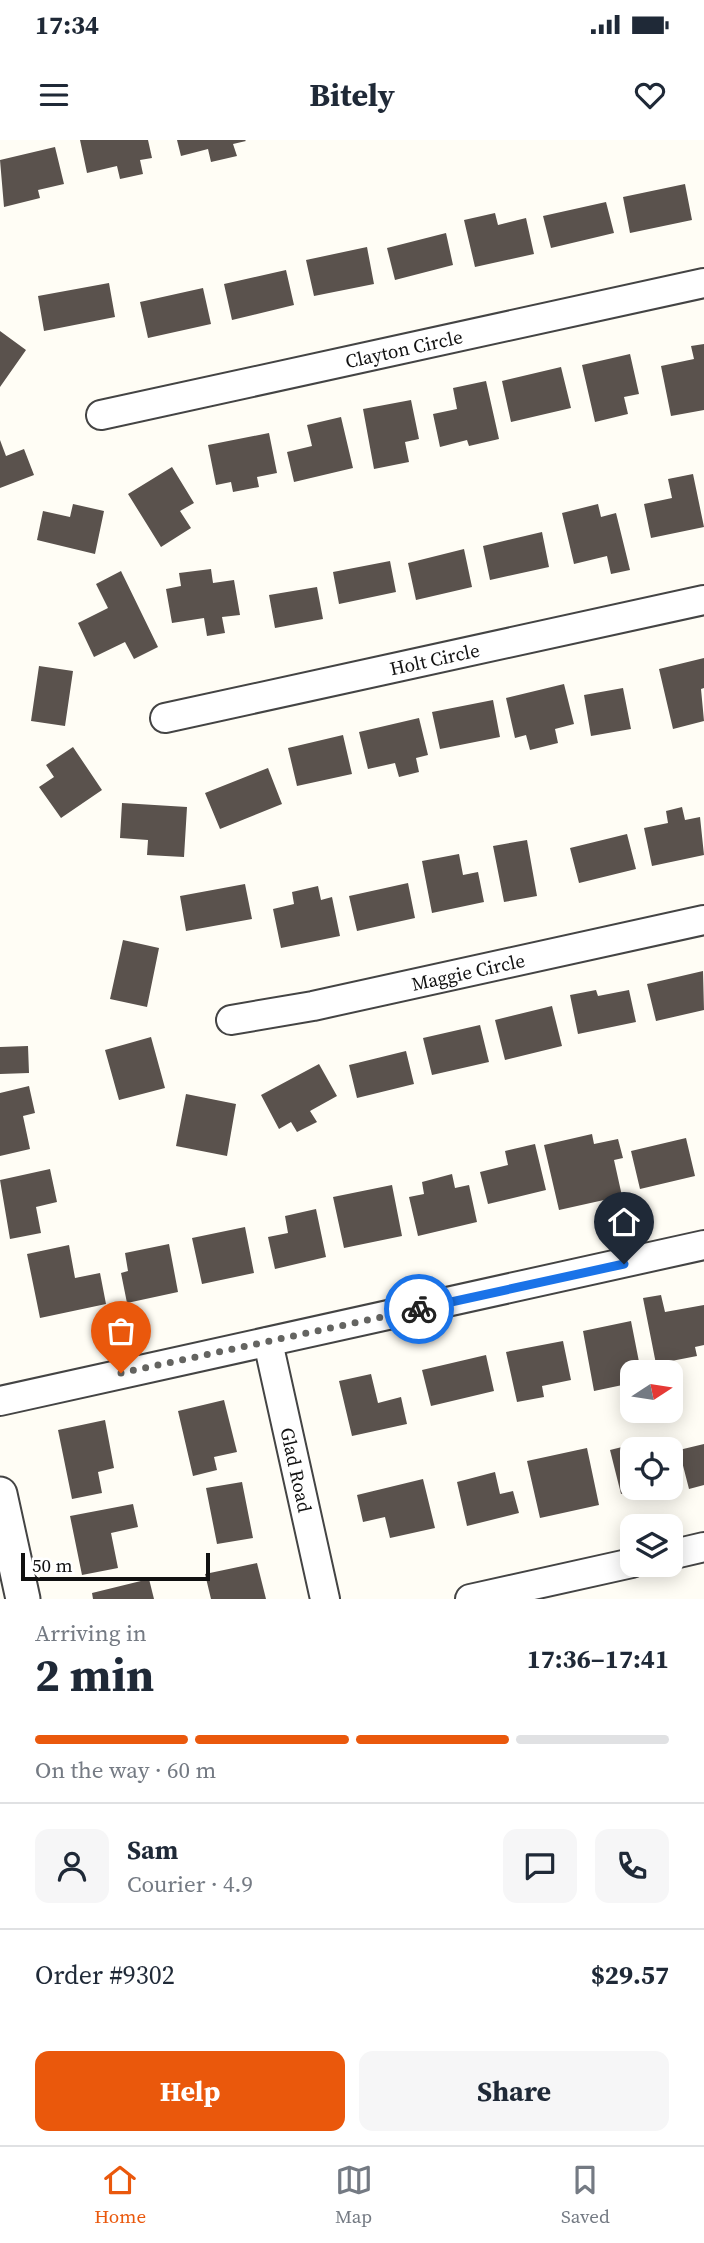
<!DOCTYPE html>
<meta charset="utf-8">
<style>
:root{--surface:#fff;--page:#f6f6f7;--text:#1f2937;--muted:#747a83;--line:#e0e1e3;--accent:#ea580c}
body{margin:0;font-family:"Source Serif 4",serif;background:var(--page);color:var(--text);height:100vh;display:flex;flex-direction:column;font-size:26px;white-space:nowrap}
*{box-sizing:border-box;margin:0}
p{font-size:23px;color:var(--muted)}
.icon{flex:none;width:38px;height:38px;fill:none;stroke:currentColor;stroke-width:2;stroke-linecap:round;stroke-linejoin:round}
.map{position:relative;height:1459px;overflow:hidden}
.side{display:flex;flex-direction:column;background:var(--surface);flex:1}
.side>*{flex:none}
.needle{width:46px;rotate:78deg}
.tools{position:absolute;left:620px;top:1220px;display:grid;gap:14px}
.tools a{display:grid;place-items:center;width:63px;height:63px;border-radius:14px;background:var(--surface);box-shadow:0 4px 18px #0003;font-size:35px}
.scale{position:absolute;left:21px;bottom:18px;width:189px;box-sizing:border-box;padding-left:7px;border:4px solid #111;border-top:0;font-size:19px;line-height:24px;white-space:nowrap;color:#111;-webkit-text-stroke:5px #fff;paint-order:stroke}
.pin{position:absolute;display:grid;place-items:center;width:60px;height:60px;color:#fff;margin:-72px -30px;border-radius:50% 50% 50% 0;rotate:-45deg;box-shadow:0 0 7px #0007}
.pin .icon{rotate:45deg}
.courier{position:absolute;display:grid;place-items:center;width:70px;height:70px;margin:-35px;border:5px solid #1a73e8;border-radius:50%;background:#fff;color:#222;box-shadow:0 2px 9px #0007}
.summary em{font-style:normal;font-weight:700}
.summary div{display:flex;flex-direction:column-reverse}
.summary{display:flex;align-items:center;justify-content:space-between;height:119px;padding:0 35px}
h1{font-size:46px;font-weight:700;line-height:52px}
.bar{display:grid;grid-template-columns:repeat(4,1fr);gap:10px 7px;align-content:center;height:84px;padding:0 35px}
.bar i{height:9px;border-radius:5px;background:var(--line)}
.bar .current{background:var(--accent)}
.bar p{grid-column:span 4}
.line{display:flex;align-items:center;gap:18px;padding:0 35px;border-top:2px solid var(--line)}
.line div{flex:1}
.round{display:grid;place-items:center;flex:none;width:74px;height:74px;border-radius:14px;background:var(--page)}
.button{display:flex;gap:14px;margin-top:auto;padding:14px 35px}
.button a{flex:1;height:80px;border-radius:14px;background:var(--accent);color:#fff;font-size:28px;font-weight:700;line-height:80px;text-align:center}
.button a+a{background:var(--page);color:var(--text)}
.status{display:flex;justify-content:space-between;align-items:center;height:49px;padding:0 35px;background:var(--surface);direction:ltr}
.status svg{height:19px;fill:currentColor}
header{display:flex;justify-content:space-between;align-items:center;height:91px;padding:0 35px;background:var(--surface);font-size:32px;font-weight:700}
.dock{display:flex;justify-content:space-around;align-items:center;height:98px;border-top:2px solid var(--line);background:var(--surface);font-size:19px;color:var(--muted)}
.dock a{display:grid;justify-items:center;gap:4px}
.dock .current{color:var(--accent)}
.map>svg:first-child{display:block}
.building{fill:#5a524d}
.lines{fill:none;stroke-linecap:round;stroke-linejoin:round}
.minor-casing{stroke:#444;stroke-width:32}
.tertiary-casing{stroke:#444;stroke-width:37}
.minor{stroke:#fff;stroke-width:28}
.tertiary{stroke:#fff;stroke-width:33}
.done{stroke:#646461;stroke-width:7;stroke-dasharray:0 12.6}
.route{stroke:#1a73e8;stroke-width:9}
.labels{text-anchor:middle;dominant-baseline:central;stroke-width:7;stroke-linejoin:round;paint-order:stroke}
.street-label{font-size:19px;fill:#111;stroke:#fff}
</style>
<div class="status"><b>17:34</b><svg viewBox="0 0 49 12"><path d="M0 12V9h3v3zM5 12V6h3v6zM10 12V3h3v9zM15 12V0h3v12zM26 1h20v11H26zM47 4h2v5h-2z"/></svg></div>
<header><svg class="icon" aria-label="menu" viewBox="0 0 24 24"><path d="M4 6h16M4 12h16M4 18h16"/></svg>Bitely<svg class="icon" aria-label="heart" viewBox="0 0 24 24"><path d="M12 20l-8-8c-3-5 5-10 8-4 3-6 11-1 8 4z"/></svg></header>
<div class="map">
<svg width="704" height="1459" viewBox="0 0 704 1459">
<rect width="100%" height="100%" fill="#fffdf5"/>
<!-- building -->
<path class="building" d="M80 0H148L152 18 140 20 143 34 120 39 117 26 87 33Z
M177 0H245L246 1 233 4 237 16 211 22 208 9 181 16Z
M55 7 64 44 38 50 40 58 4 67 0 20Z
M685 44 692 80 630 93 623 57Z
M606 62 614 93 551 108 543 76Z
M495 73 498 85 526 78 534 114 475 127 464 80Z
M446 93 453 125 395 140 387 108Z
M367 107 374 144 314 156 306 120Z
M286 130 294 165 232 180 224 144Z
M109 143 115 177 44 191 38 156Z
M203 148 211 184 148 198 140 162Z
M0 191 26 210 0 247Z
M704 204V270L671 276 661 226 694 219 691 206Z
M630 214 639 254 624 257 628 274 595 282 582 225Z
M561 227 571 268 511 282 502 241Z
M486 241 499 299 469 306 467 300 440 307 433 274 457 269 453 248Z
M411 260 419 299 405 302 409 322 374 329 363 269Z
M341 277 353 328 294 342 287 312 312 306 307 285Z
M269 293 277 333 257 337 259 347 233 352 231 342 216 345 208 305Z
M0 300 6 316 24 309 34 335 0 348Z
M172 327 194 363 180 371 191 388 161 407 128 354Z
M693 334 704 387 651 398 644 364 672 358 668 339Z
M73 364 104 371 95 414 37 400 43 371 70 377Z
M598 364 601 377 616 373 630 430 611 434 607 416 574 424 562 373Z
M542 392 549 427 490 440 483 406Z
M464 409 472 447 416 460 408 423Z
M390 421 396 452 339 464 333 432Z
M211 429 213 443 234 440 240 475 222 477 225 493 207 496 204 478 172 483 166 449 181 446 179 433Z
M121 431 158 507 134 519 125 502 94 517 78 483 108 468 96 444Z
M317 447 323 479 275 488 269 455Z
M704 518V548L701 549 704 581 673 589 659 529Z
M39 526 73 531 65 586 31 581Z
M564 544 574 584 555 589 558 603 530 610 526 595 515 598 506 558Z
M623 548 631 589 591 596 584 555Z
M493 560 500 597 440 609 432 572Z
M419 578 428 615 416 618 419 632 399 637 395 623 368 629 359 592Z
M343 595 352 634 297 646 288 608Z
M73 607 102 650 61 678 39 647 54 637 46 625Z
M268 628 282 664 220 689 205 653Z
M122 663 187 667 184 717 147 715 148 700 120 698Z
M682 667 685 680 700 677 704 715 652 726 644 688 668 683 666 671Z
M627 694 636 729 579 743 570 708Z
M527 700 537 756 504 762 493 706Z
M459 714 463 735 478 732 484 762 432 773 422 721Z
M408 743 415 778 357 791 349 756Z
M245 744 252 779 186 791 180 756Z
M318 746 321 760 332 757 340 796 281 808 273 769 294 764 292 752Z
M123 800 159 808 147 867 110 859Z
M703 831 704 870 656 881 647 844Z
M596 850 598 856 629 850 636 882 578 894 570 855Z
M552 866 562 906 505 920 495 880Z
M480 885 489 922 432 935 423 898Z
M151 897 165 948 119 960 105 910Z
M28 906 29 933 0 934V907Z
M406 911 414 944 357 958 349 925Z
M319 924 337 956 310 971 317 982 297 992 291 982 279 989 261 955Z
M29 946 35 973 23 976 30 1009 0 1016V953Z
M186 954 236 964 227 1016 176 1006Z
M592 994 594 1004 618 999 623 1018 614 1020 622 1056 559 1070 544 1005Z
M686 998 695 1036 640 1049 631 1011Z
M535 1004 546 1050 488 1064 480 1032 508 1025 505 1011Z
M50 1029 57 1062 36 1067 41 1093 10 1099 0 1040Z
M452 1034 455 1048 469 1045 477 1082 418 1096 409 1057 424 1054 422 1042Z
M392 1045 402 1096 344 1108 333 1057Z
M316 1069 326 1117 275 1129 268 1097 288 1093 285 1076Z
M245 1087 254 1133 202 1144 192 1098Z
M169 1104 178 1152 127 1163 121 1133 128 1131 125 1113Z
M69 1105 75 1138 100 1133 106 1164 40 1178 27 1114Z
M661 1155 665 1172 704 1165V1205L695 1207 697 1216 656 1224 643 1158Z
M631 1181 641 1232H632V1243L594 1251 583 1191Z
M563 1201 571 1240 542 1246 544 1257 517 1262 506 1212Z
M486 1215 494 1251 431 1266 422 1230Z
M371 1234 378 1263 401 1257 407 1284 352 1296 339 1241Z
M224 1260 237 1312 214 1317 217 1330 193 1336 178 1271Z
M105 1280 114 1328 98 1332 102 1353 72 1359 58 1290Z
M642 1302 644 1309H632V1348H643L621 1354 610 1310Z
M704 1304V1345L689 1349 679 1310Z
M587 1308 599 1365 540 1378 527 1321Z
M495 1332 500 1354 513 1351 519 1373 467 1386 457 1342Z
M423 1339 435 1388 390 1398 385 1377 363 1382 357 1355Z
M242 1342 253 1398 217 1404 206 1348Z
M133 1364 138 1387 111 1393 118 1428 82 1435 70 1376Z
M257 1423 266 1459H211L205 1434Z
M149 1439 154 1459H93L92 1453Z"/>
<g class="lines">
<!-- minor casing -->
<g class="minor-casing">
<g id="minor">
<path id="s1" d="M101 275 704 143"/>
<path id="s2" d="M165 578 704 460"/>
<path id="s3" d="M231 880 313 866 704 780"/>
<path id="s4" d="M268 1202 325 1459"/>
<path d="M0 1261 704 1105"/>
<path d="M670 1415 704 1407"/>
<path d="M470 1459 632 1423"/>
</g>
</g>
<!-- tertiary casing -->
<g class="tertiary-casing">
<path id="tertiary" d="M0 1354 23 1459"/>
</g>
<!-- minor -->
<use href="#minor" class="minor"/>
<!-- tertiary -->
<use href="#tertiary" class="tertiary"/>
</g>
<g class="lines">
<!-- done -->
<path class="done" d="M121 1233 419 1169"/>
<!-- route -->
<path class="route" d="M419 1169 624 1124"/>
</g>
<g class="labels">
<!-- street labels -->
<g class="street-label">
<text stroke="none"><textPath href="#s1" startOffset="310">Clayton Circle</textPath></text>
<text stroke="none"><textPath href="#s2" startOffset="276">Holt Circle</textPath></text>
<text stroke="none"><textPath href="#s3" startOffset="242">Maggie Circle</textPath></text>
<text stroke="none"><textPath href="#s4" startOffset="131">Glad Road</textPath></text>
</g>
</g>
</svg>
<div class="tools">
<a><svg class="needle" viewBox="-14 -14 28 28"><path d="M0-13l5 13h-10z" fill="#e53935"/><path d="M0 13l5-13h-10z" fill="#747a83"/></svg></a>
<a><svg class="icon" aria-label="locate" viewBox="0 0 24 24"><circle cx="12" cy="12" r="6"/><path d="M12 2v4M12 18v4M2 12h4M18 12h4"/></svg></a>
<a><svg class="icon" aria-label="layers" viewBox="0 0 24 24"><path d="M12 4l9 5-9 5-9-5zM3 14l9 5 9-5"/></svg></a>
</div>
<div class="scale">50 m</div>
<div class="pin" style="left:121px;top:1233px;background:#ea580c"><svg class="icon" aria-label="bag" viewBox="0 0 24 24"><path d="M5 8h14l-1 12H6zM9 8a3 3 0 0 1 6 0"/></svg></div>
<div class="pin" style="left:624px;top:1124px;background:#1f2937"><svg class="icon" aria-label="home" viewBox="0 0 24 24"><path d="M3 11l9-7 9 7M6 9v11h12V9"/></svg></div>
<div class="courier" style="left:419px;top:1169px"><svg class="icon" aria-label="bike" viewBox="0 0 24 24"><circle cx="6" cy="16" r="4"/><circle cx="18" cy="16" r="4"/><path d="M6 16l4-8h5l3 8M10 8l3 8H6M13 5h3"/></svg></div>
</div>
<section class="side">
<div class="summary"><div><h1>2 min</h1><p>Arriving in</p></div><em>17:36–17:41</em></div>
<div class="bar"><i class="current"></i><i class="current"></i><i class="current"></i><i></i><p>On the way · 60 m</p></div>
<div class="line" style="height:126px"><a class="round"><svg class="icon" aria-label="person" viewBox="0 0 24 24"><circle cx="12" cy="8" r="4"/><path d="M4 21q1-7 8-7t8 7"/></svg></a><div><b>Sam</b><p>Courier · 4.9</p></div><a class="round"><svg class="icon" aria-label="chat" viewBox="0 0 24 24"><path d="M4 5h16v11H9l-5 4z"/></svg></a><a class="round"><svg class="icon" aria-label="phone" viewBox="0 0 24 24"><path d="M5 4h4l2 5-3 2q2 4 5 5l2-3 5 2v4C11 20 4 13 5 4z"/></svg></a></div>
<div class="line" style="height:91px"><div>Order #9302</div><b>$29.57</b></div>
<div class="button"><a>Help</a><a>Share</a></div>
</section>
<nav class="dock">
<a class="current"><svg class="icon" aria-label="home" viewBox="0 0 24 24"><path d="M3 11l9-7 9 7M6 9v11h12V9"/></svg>Home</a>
<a><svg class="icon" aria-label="map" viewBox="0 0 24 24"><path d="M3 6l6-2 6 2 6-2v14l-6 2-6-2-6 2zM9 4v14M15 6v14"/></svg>Map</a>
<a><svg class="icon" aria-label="saved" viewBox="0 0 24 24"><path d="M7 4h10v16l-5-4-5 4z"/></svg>Saved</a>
</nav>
